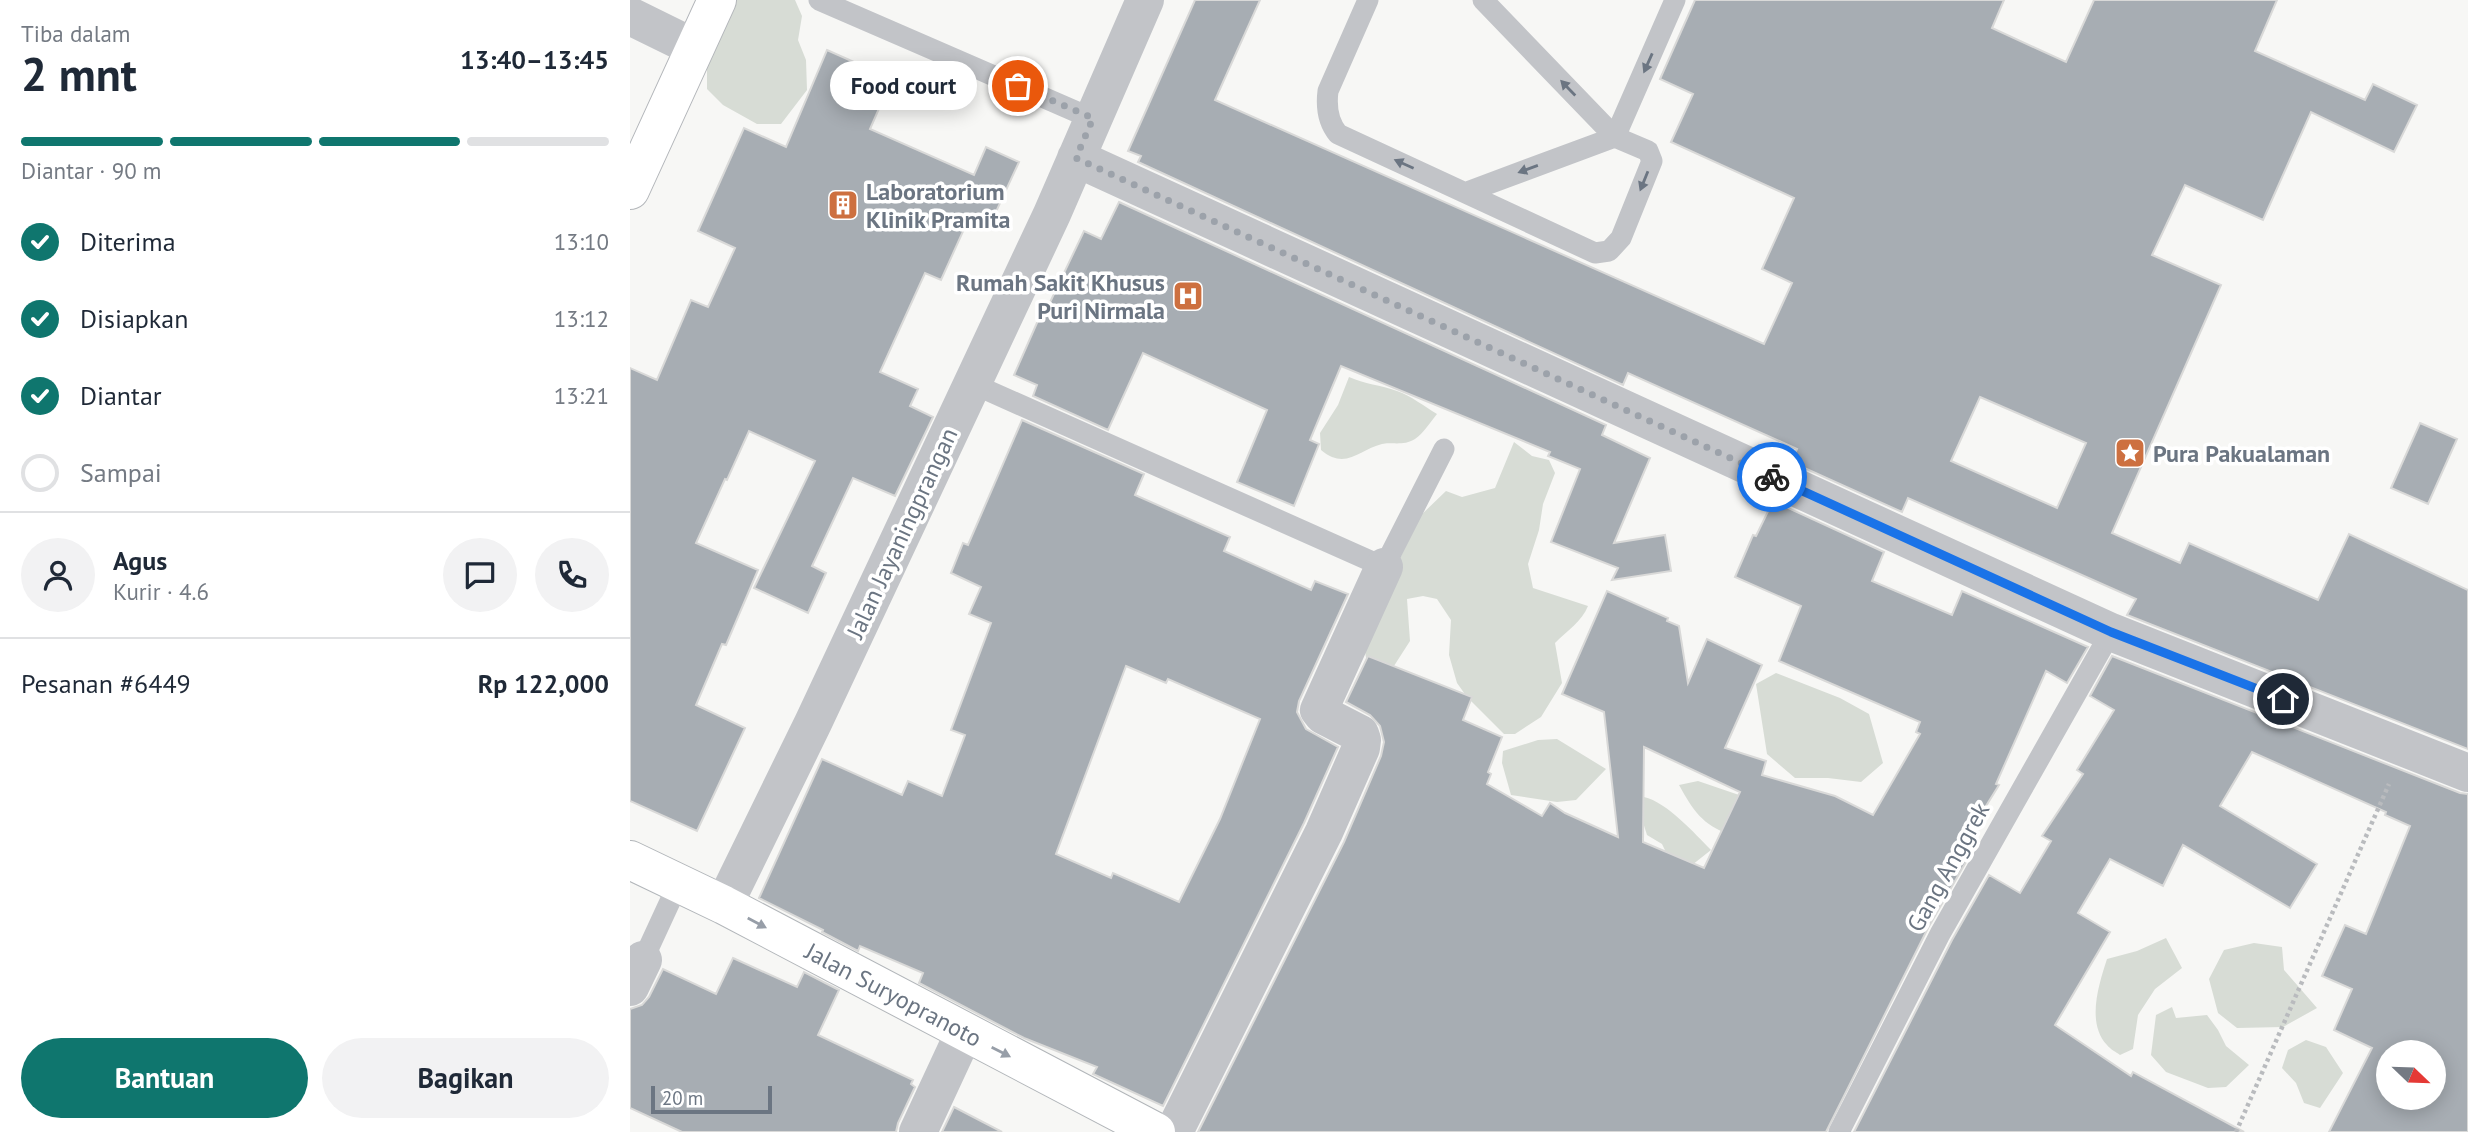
<!DOCTYPE html>
<html lang="id">
<meta charset="utf-8">
<style>
:root{--surface:#fff;--page:#f2f2f3;--text:#1f2937;--muted:#747a83;--line:#e0e1e3;--accent:#0f766e}
body{margin:0;font-family:"PT Sans",sans-serif;background:var(--page);color:var(--text);height:100vh;display:flex;flex-direction:column;font-size:26px;white-space:nowrap}
*{box-sizing:border-box;margin:0}
p{font-size:23px;color:var(--muted)}
.icon{flex:none;width:38px;height:38px;fill:none;stroke:currentColor;stroke-width:2;stroke-linecap:round;stroke-linejoin:round}
.map{position:relative;flex:1;overflow:hidden}
.details{display:flex;flex-direction:column;background:var(--surface);width:630px}
.details>*{flex:none}
.needle{width:46px;rotate:113deg}
.fabs{position:absolute;left:1746px;top:1040px;display:grid;gap:14px}
.fabs a{display:grid;place-items:center;width:70px;height:70px;border-radius:50%;background:var(--surface);box-shadow:0 4px 18px #0003;font-size:35px}
.scale{position:absolute;left:21px;bottom:18px;width:121px;box-sizing:border-box;padding-left:7px;border:4px solid #6b7582;border-top:0;font-size:19px;line-height:24px;white-space:nowrap;color:#6b7582;-webkit-text-stroke:5px #fff;paint-order:stroke}
.pin{position:absolute;display:grid;place-items:center;width:60px;height:60px;color:#fff;margin:-30px;border:4px solid #fff;border-radius:50%;box-shadow:0 2px 7px #0007}
.courier{position:absolute;display:grid;place-items:center;width:70px;height:70px;margin:-35px;border:5px solid #1a73e8;border-radius:50%;background:#fff;color:#222;box-shadow:0 2px 9px #0007}
.bubble{position:absolute;height:49px;border-radius:24px;background:var(--surface);box-shadow:0 4px 18px #0003;font-size:23px;font-weight:700;line-height:49px;text-align:center}
.headline em{font-style:normal;font-weight:700}
.headline div{display:flex;flex-direction:column-reverse}
.headline{display:flex;align-items:center;justify-content:space-between;height:119px;padding:0 21px}
h1{font-size:46px;font-weight:700;line-height:52px}
.bar{display:grid;grid-template-columns:repeat(4,1fr);gap:10px 7px;align-content:center;height:84px;padding:0 21px}
.bar i{height:9px;border-radius:5px;background:var(--line)}
.bar .current{background:var(--accent)}
.bar p{grid-column:span 4}
.line{display:flex;align-items:center;gap:18px;padding:0 21px;border-top:2px solid var(--line)}
.line div{flex:1}
.round{display:grid;place-items:center;flex:none;width:74px;height:74px;border-radius:37px;background:var(--page)}
ol{padding:0 21px;list-style:none}
li{display:flex;align-items:center;gap:21px;height:77px}
li p{margin-inline-start:auto}
li .icon{padding:7px;border-radius:50%;background:var(--accent);color:#fff;stroke-width:4}
li:last-child{color:var(--muted)}
li i{width:38px;height:38px;border:4px solid var(--line);border-radius:50%}
.action{display:flex;gap:14px;margin-top:auto;padding:14px 21px}
.action a{flex:1;height:80px;border-radius:42px;background:var(--accent);color:#fff;font-size:28px;font-weight:700;line-height:80px;text-align:center}
.action a+a{background:var(--page);color:var(--text)}
main{display:flex;flex:1;min-height:0}
.map>svg:first-child{display:block}
.green{fill:#d7dcd5}
.building{fill:#a7adb3;stroke:#d9d9d8;stroke-width:2;fill-rule:evenodd}
.lines{fill:none;stroke-linecap:round;stroke-linejoin:round}
.secondary-casing{stroke:#b2b6ba;stroke-width:40}
.primary-casing{stroke:#b3b6ba;stroke-width:40}
.path{stroke:#b9bbbe;stroke-width:4.5;stroke-dasharray:3.5 3.5;stroke-linecap:butt}
.service{stroke:#c2c4c8;stroke-width:21}
.minor{stroke:#c2c4c8;stroke-width:38}
.secondary{stroke:#fff;stroke-width:38}
.primary{stroke:#fff;stroke-width:38}
.oneway{fill:#6b7582}
.oneway2{fill:#979ea8}
.done{stroke:#9ca2aa;stroke-width:7;stroke-dasharray:0 12.6}
.route{stroke:#1a73e8;stroke-width:9}
.labels{text-anchor:middle;dominant-baseline:central;stroke-width:7;stroke-linejoin:round;paint-order:stroke}
.poi-label{font-size:24px;font-weight:bold;fill:#6b7582;stroke:#fff;text-anchor:start}
.street-label{font-size:24px;fill:#6b7582;stroke:#fff}
</style>
<main>
<section class="details">
<div class="headline"><div><h1>2 mnt</h1><p>Tiba dalam</p></div><em>13:40–13:45</em></div>
<div class="bar"><i class="current"></i><i class="current"></i><i class="current"></i><i></i><p>Diantar · 90 m</p></div>
<ol>
<li><svg class="icon" aria-label="check" viewBox="0 0 24 24"><path d="M5 12l5 5 9-10"/></svg>Diterima<p>13:10</p></li>
<li><svg class="icon" aria-label="check" viewBox="0 0 24 24"><path d="M5 12l5 5 9-10"/></svg>Disiapkan<p>13:12</p></li>
<li><svg class="icon" aria-label="check" viewBox="0 0 24 24"><path d="M5 12l5 5 9-10"/></svg>Diantar<p>13:21</p></li>
<li><i></i>Sampai</li>
</ol>
<div class="line" style="height:126px"><a class="round"><svg class="icon" aria-label="person" viewBox="0 0 24 24"><circle cx="12" cy="8" r="4"/><path d="M4 21q1-7 8-7t8 7"/></svg></a><div><b>Agus</b><p>Kurir · 4.6</p></div><a class="round"><svg class="icon" aria-label="chat" viewBox="0 0 24 24"><path d="M4 5h16v11H9l-5 4z"/></svg></a><a class="round"><svg class="icon" aria-label="phone" viewBox="0 0 24 24"><path d="M5 4h4l2 5-3 2q2 4 5 5l2-3 5 2v4C11 20 4 13 5 4z"/></svg></a></div>
<div class="line" style="height:91px"><div>Pesanan #6449</div><b>Rp 122,000</b></div>
<div class="action"><a>Bantuan</a><a>Bagikan</a></div>
</section>
<div class="map">
<svg width="1838" height="1132" viewBox="0 0 1838 1132">
<rect width="100%" height="100%" fill="#f7f7f5"/>
<!-- green -->
<path class="green" d="M104 0H165L172 16 168 40 176 60 177 90 151 124H127L93 105 77 89V55Z
M719 377C734 384 751 385 767 391 781 396 794 406 807 414 801 421 793 434 785 439 774 446 764 442 752 444 730 449 716 471 691 450L690 433 708 405Z
M884 442 902 456 919 460 925 473 913 504 909 530 898 564 903 588 958 606C952 621 937 631 925 643L932 683 911 717 885 734H874L837 697 827 683 819 655 821 620 807 599 793 596 777 599 780 641 762 669 738 671 735 651 743 618 788 518 816 491 832 497 865 488Z
M1146 673 1210 698 1239 714 1253 763 1231 782 1198 778H1165L1137 754 1126 684Z
M927 739 976 769 946 800 927 802 881 795 872 763 873 751 908 740Z
M1068 781 1112 796 1101 835C1072 825 1063 810 1049 785Z
M1014 797C1037 802 1065 834 1081 850L1062 865 1043 867 1032 844 1017 835 1009 810Z
M1536 938 1552 968 1525 989 1508 1015 1503 1049 1490 1055C1486 1052 1480 1049 1477 1045 1456 1023 1469 984 1477 959L1507 951Z
M1624 943 1652 947 1654 970 1687 1008 1653 1027 1607 1028 1588 1013 1579 979 1594 950Z
M1542 1007 1546 1018 1577 1015 1588 1030 1596 1046 1619 1065 1596 1087 1578 1088 1536 1072 1521 1055 1526 1015Z
M1676 1040 1696 1047 1713 1073 1690 1108 1674 1103 1666 1083 1652 1068 1658 1050Z"/>
<!-- building -->
<path class="building" d="M565 0H630L585 100 1134 344 1162 283 1132 269 1164 198 1041 142 1063 94 1030 79 1065 0H1374L1362 28 1436 62 1464 0H1647L1625 51 1735 100 1743 84 1787 105 1764 152 1681 112 1633 220 1555 185 1522 255 1591 285 1482 533 1550 563 1559 543 1688 600 1719 534 1838 590V749L1497 615 1506 599 1278 498 1272 512 1161 462 1167 449 998 373 993 385 508 162 511 156 498 151ZM1350 397 1456 443 1427 508 1321 461Z
M197 50 262 79 240 129 344 175 356 147 389 162 359 227 339 218 311 280 295 273 250 372 288 389 280 406 303 417 265 496 223 478 182 566 196 573 178 613 124 588 185 461 119 431 97 480 95 479 66 543 128 570 96 645 92 644 66 705 115 728 67 831 0 801V368L27 380 61 300 78 307 105 248 68 231 114 128 156 147Z
M489 202 976 425 972 435 1020 458 984 543 1035 535 1041 571 982 580 988 568 921 542 950 469 918 456 920 452 711 366 680 440 689 444 664 506 607 482 637 410 513 353 478 430 403 396 407 385 384 375 410 316 413 317 454 231 471 239Z
M392 420 514 474 505 495 600 537 594 551 681 590 685 581 718 594 669 701 667 712 676 729 708 747 674 823 533 1106 463 1074 467 1067 394 1038 289 983 293 973 230 946 228 951 192 932 193 930 129 898 192 759 272 795 278 781 312 796 335 735 321 730 361 623 339 614 351 587 321 573 333 543 338 545ZM496 666 536 683 538 679 630 719 590 819 549 902 483 873 481 878 426 854Z
M1790 423 1827 439 1798 504 1761 488Z
M1143 501 1254 552 1242 581 1322 615 1332 591 1458 647 1437 683 1416 671 1366 784 1369 785 1325 856 1336 862 1298 928 1196 1132H568L714 842 751 756 754 742 750 726 740 715 716 702 738 656 842 697 833 720 872 737 858 772 861 774 857 784 912 816 920 803 935 813 988 837 974 712 932 694 977 591 1038 618 1037 621 1049 626 1058 683 1077 639 1132 665 1095 748 1136 761 1132 775 1205 796 1243 815 1290 734 1286 732 1290 722 1149 661 1171 606 1105 577 1123 535 1126 536ZM1014 747 1110 792 1074 868 1013 842Z
M1482 656 1830 793 1838 794V1132H1699L1742 1048 1704 1030 1722 989 1692 976 1715 925 1736 934 1780 826 1755 815 1756 812 1622 752 1590 806 1687 864 1660 908 1553 845 1533 886 1480 859 1448 913 1480 932 1425 1025 1501 1076 1503 1072 1614 1132H1224L1322 940 1359 875 1390 893 1421 841 1412 836 1453 774 1447 770 1484 710 1460 696ZM1759 1052H1804V1097H1759Z
M103 958 167 987 174 972 209 990 188 1035 283 1080 281 1084 285 1087 268 1123 266 1132H52L0 1108V1009L12 1005 19 997 33 969 86 994Z
M324 1107 372 1132H312Z"/>
<g class="lines">
<!-- secondary casing -->
<g class="secondary-casing">
<g id="secondary">
<path id="s1" d="M0 860 94 905 526 1132"/>
</g>
</g>
<!-- primary casing -->
<g class="primary-casing">
<path id="primary" d="M0 190 87 0"/>
</g>
<!-- path -->
<path class="path" d="M1606 1132 1759 784"/>
<!-- service -->
<path class="service" d="M189 0 463 119
M738 0 698 91C696 107 698 122 708 134L965 253 979 251 991 238 1022 161 1018 151 985 137 853 0
M837 192 985 137 1045 0
M341 383 754 567 814 449
M13 960 49 882
M1209 1132 1310 934 1481 632"/>
<!-- minor -->
<path class="minor" d="M0 16 65 48
M446 158 1481 632 1838 773
M94 905 183 723 422 214 515 0
M0 987 13 960
M288 1132 334 1033
M544 1132 694 832 731 748 732 740 730 734 693 715 689 710 754 567"/>
<!-- secondary -->
<use href="#secondary" class="secondary"/>
<!-- primary -->
<use href="#primary" class="primary"/>
</g>
<!-- one-way arrows -->
<defs><path id="oneway-solid" d="M-6-.8H1V-3.2L6.5 0L1 3.2V.8H-6Z" transform="scale(1.75)"/></defs>
<g class="oneway">
<use href="#oneway-solid" transform="translate(1018 63) rotate(114)"/>
<use href="#oneway-solid" transform="translate(938 88) rotate(-134)"/>
<use href="#oneway-solid" transform="translate(774 164) rotate(-156)"/>
<use href="#oneway-solid" transform="translate(898 169) rotate(160)"/>
<use href="#oneway-solid" transform="translate(1014 181) rotate(112)"/>
</g>
<g class="oneway2">
<use href="#oneway-solid" transform="translate(127 923) rotate(28)"/>
<use href="#oneway-solid" transform="translate(371 1052) rotate(27)"/>
</g>
<g class="lines">
<!-- done -->
<path class="done" d="M388 86 463 118 446 158 1142 477"/>
<!-- route -->
<path class="route" d="M1142 477 1481 632 1653 699"/>
</g>
<!-- icons -->
<defs>
<g id="building-square" transform="scale(1.575)"><rect x="-9" y="-9" width="18" height="18" rx="4" fill="#cd7040" stroke="#fff"/><path d="M-4-6H4V6H1V3H-1V6H-4ZM-2.5-4.3h1.7v1.8h-1.7ZM.8-4.3h1.7v1.8H.8ZM-2.5-1h1.7V.8h-1.7ZM.8-1h1.7V.8H.8Z" fill="#fff"/></g>
<g id="hospital-square" transform="scale(1.575)"><rect x="-9" y="-9" width="18" height="18" rx="4" fill="#cd7040" stroke="#fff"/><path d="M-5-5h3v3.5h4V-5h3V5h-3V1.5h-4V5h-3Z" fill="#fff"/></g>
<g id="sight-square" transform="scale(1.575)"><rect x="-9" y="-9" width="18" height="18" rx="4" fill="#cd7040" stroke="#fff"/><path d="M0-6L1.8-2.2L6-1.7L2.9 1.2L3.7 5.4L0 3.3L-3.7 5.4L-2.9 1.2L-6-1.7L-1.8-2.2Z" fill="#fff"/></g>
</defs>
<g fill-rule="evenodd">
<use href="#building-square" x="213" y="205"/>
<use href="#hospital-square" x="558" y="296"/>
<use href="#sight-square" x="1500" y="453"/>
</g>
<g class="labels">
<!-- poi labels -->
<g class="poi-label">
<text x="236" y="191">Laboratorium<tspan x="236" dy="28">Klinik Pramita</tspan></text>
<text x="535" y="282" text-anchor="end">Rumah Sakit Khusus<tspan x="535" dy="28">Puri Nirmala</tspan></text>
<text x="1523" y="453">Pura Pakualaman</text>
</g>
<!-- street labels -->
<g class="street-label">
<text transform="translate(272 533) rotate(-65)">Jalan Jayaningprangan</text>
<text transform="translate(1318 867) rotate(-61)">Gang Anggrek</text>
<text stroke="none"><textPath href="#s1" startOffset="296">Jalan Suryopranoto</textPath></text>
</g>
</g>
</svg>
<div class="fabs">
<a><svg class="needle" viewBox="-14 -14 28 28"><path d="M0-13l5 13h-10z" fill="#e53935"/><path d="M0 13l5-13h-10z" fill="#747a83"/></svg></a>
</div>
<div class="scale">20 m</div>
<div class="pin" style="left:388px;top:86px;background:#ea580c"><svg class="icon" aria-label="bag" viewBox="0 0 24 24"><path d="M5 8h14l-1 12H6zM9 8a3 3 0 0 1 6 0"/></svg></div>
<div class="pin" style="left:1653px;top:699px;background:#1f2937"><svg class="icon" aria-label="home" viewBox="0 0 24 24"><path d="M3 11l9-7 9 7M6 9v11h12V9"/></svg></div>
<div class="courier" style="left:1142px;top:477px"><svg class="icon" aria-label="bike" viewBox="0 0 24 24"><circle cx="6" cy="16" r="4"/><circle cx="18" cy="16" r="4"/><path d="M6 16l4-8h5l3 8M10 8l3 8H6M13 5h3"/></svg></div>
<div class="bubble" style="left:200px;top:61px;width:147px">Food court</div>
</div>
</main>
